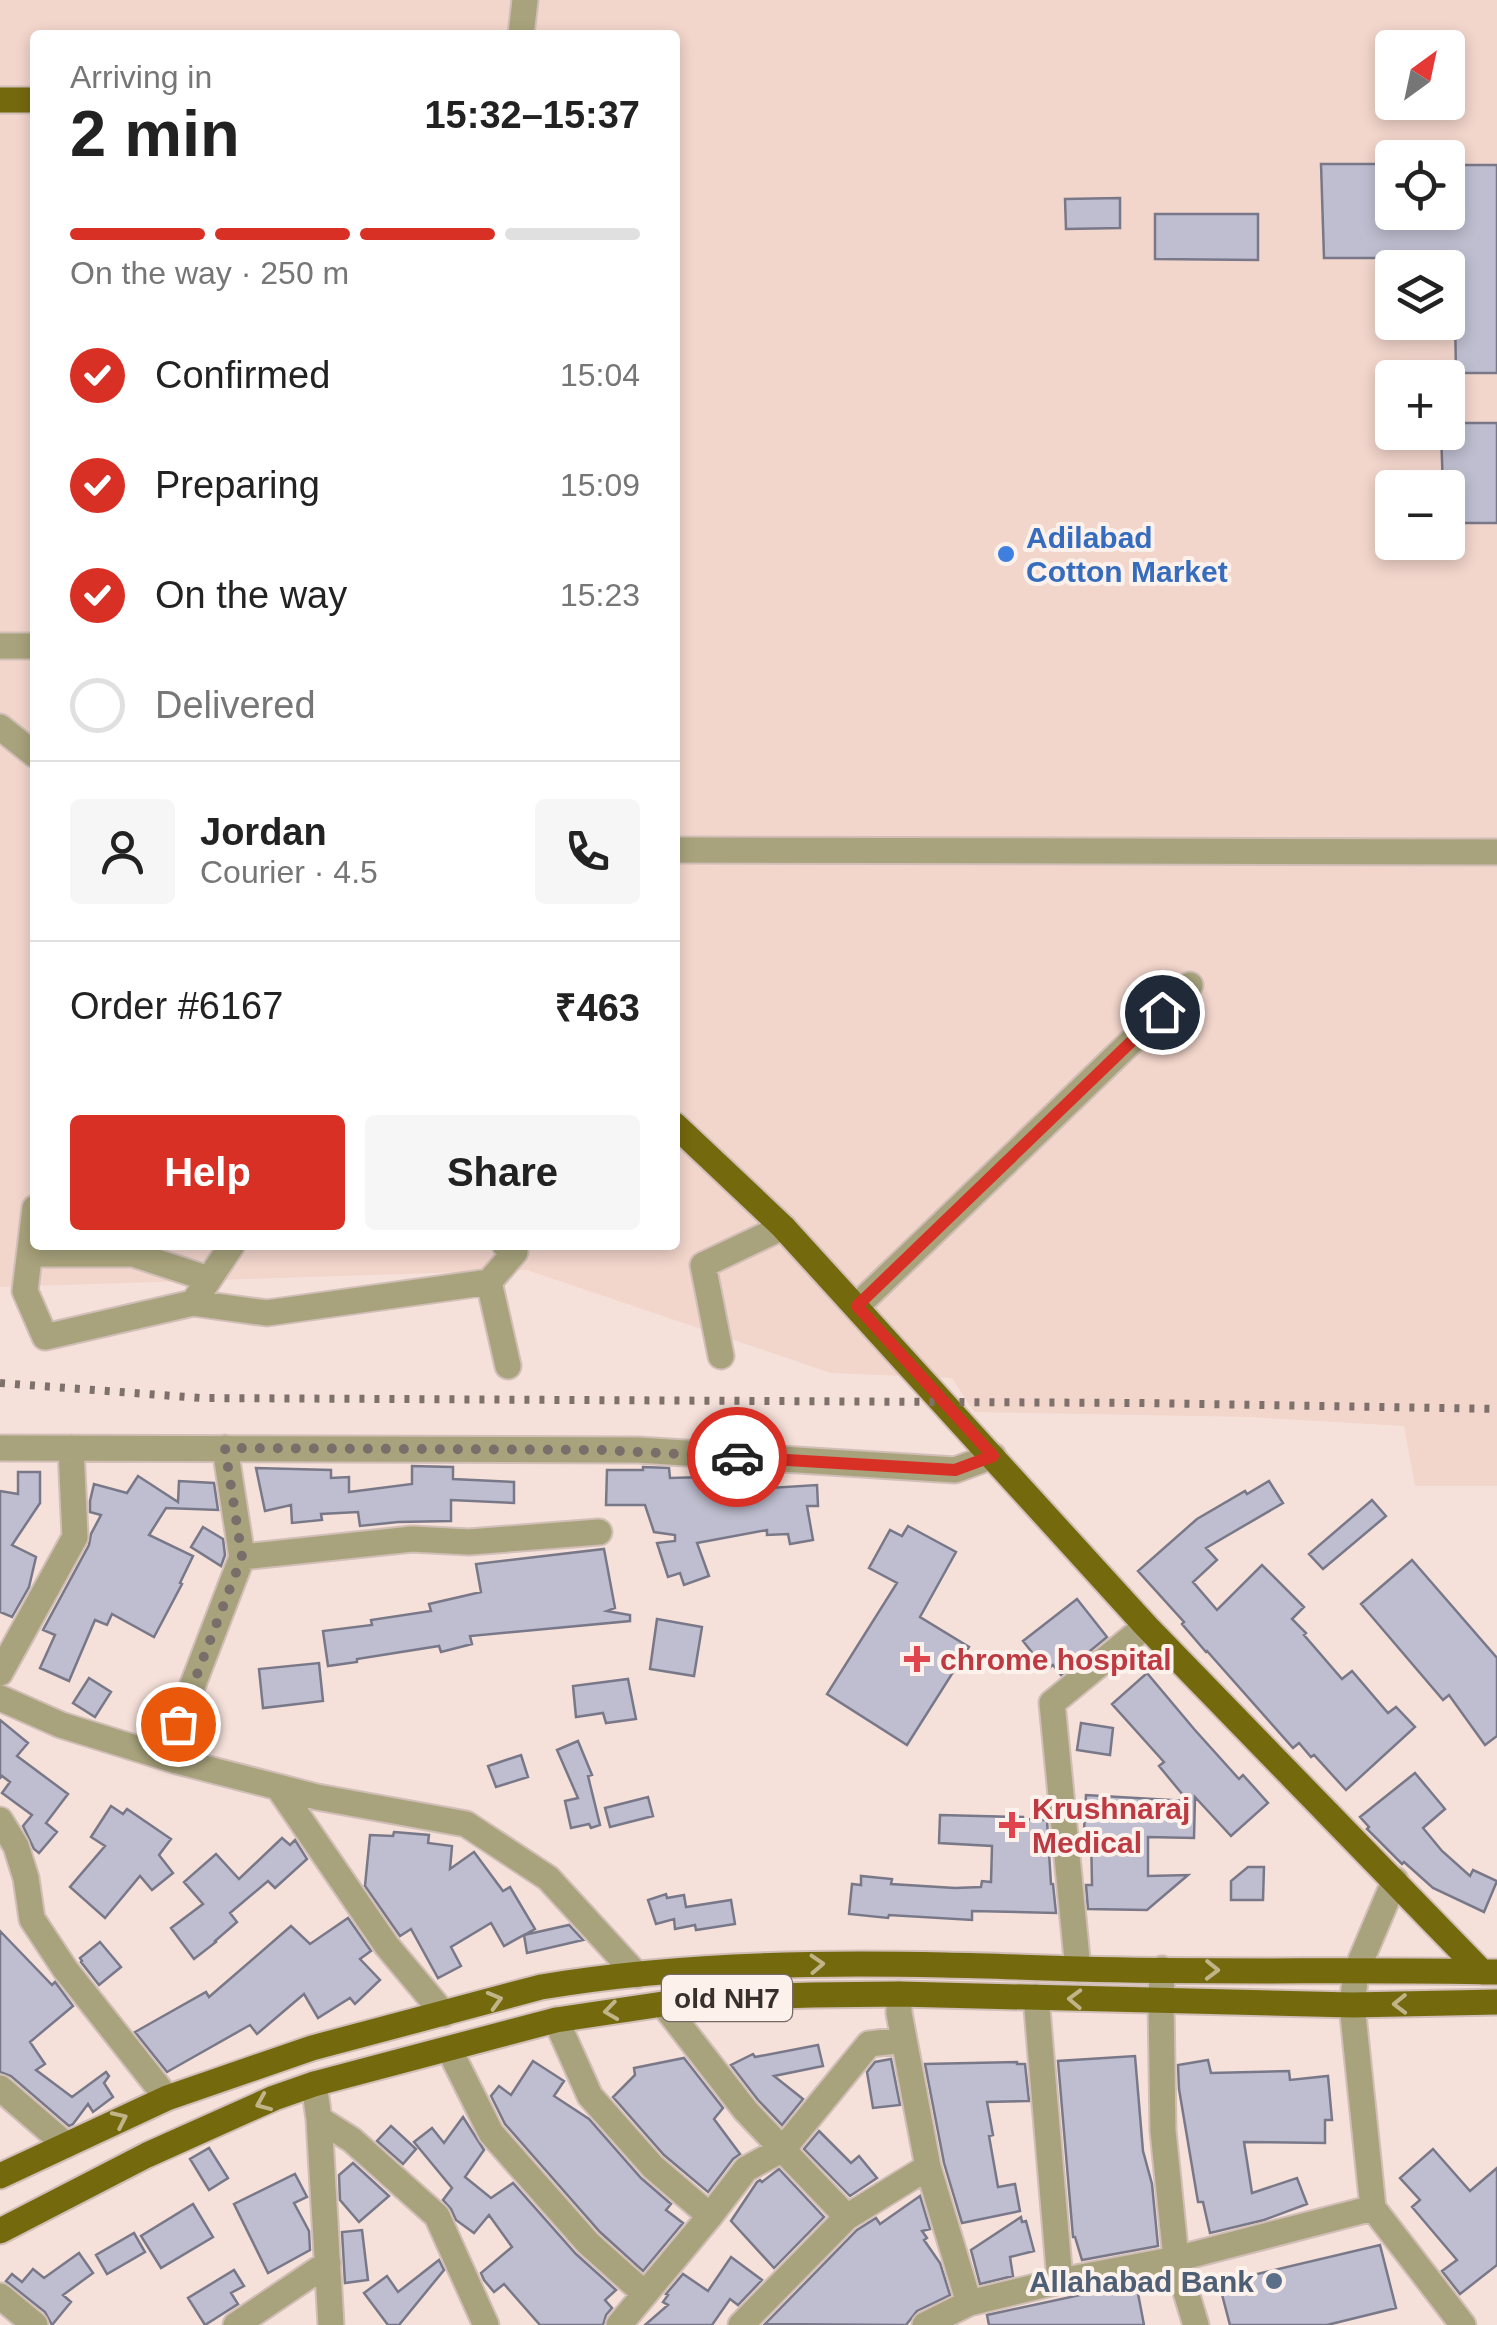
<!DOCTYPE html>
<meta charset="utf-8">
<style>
:root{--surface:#fff;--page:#f6f6f6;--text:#222;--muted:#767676;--line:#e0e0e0;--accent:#d93025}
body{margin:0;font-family:Helvetica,sans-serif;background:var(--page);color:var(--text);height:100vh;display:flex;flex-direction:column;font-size:38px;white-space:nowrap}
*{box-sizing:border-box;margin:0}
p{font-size:32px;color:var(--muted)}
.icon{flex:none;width:55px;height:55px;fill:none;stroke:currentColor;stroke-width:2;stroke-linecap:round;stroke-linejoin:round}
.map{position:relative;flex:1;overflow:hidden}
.drawer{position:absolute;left:30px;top:30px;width:650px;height:1220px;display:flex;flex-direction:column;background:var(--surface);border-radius:10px;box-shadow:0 5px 15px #0003}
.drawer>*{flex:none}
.needle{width:65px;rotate:33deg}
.buttons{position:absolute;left:1375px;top:30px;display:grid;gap:20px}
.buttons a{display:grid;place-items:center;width:90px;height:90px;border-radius:10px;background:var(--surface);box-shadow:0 5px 15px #0003;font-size:50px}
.pin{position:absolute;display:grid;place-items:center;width:85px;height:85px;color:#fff;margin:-42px;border:5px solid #fff;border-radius:50%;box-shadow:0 2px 10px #0007}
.courier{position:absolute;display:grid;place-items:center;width:100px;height:100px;margin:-50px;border:8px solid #d93025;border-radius:50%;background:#fff;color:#222;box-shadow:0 2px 12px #0007}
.summary em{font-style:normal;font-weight:600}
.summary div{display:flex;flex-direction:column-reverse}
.summary{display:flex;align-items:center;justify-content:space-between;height:170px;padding:0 40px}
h1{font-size:65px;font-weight:600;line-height:75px}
.bar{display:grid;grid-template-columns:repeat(4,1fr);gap:15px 10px;align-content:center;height:120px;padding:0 40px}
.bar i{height:12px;border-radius:8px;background:var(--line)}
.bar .active{background:var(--accent)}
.bar p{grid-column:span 4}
.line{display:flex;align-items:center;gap:25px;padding:0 40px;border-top:2px solid var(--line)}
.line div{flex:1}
.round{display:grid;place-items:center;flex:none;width:105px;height:105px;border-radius:10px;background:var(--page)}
ol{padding:0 40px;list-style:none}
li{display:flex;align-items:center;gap:30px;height:110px}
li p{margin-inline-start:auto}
li .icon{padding:10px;border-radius:50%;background:var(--accent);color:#fff;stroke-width:4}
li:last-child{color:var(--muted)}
li i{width:55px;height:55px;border:5px solid var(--line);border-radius:50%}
.action{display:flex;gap:20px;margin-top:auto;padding:20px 40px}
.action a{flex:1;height:115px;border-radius:10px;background:var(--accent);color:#fff;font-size:40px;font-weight:600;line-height:115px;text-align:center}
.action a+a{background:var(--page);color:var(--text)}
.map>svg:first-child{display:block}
.built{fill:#f2d5cb;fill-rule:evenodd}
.building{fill:#bfbed0;stroke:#797889;stroke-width:2.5}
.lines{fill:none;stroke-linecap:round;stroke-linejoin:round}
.street-casing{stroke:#d0beb7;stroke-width:29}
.primary-casing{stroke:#d0beb7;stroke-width:29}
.street{stroke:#a8a37c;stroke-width:25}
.primary{stroke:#75690e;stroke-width:25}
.rail{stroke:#7e716c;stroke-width:8;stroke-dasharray:5 10;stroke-linecap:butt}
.oneway{stroke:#c0b488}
.done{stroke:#7a6e6a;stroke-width:10;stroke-dasharray:0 18}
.route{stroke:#d93025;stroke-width:12}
.shop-dot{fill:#3f7fe0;stroke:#fdf1ec;stroke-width:4}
.health-dot{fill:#e0444e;stroke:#fdf1ec;stroke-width:4}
.service-dot{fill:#5c6f8a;stroke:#fdf1ec;stroke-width:4}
.labels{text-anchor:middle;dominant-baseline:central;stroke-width:8;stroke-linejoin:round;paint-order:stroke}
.shield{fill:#fdf1ec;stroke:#736a66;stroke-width:2.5}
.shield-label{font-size:28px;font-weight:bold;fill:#38302d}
.shop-label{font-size:30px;font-weight:bold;fill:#366cbe;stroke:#fdf1ec;text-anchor:start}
.health-label{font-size:30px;font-weight:bold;fill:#be3a42;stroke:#fdf1ec;text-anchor:start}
.service-label{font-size:30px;font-weight:bold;fill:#4e5e75;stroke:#fdf1ec;text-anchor:end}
</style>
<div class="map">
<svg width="1497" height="2325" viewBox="0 0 1497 2325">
<rect width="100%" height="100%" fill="#f6e1da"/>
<!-- built -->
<path class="built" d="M0 0H1497V1486H1415L1404 1426 1250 1417 974 1412 952 1378 831 1373 527 1270 0 1287ZM35 35H675V1245H35ZM1392 48H1448V102H1392ZM1392 158H1448V212H1392ZM1392 268H1448V322H1392ZM1392 378H1448V432H1392ZM1392 488H1448V542H1392Z"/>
<!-- building -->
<path class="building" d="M1321 164H1392V217L1456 218 1455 165H1497V373H1456L1454 258H1324Z
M1120 198V228L1066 229 1065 199Z
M1155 214H1258V260L1155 259Z
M1448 423H1497V523H1448V488H1443L1441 432H1448Z
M412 1466 453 1467V1479L514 1482V1503L451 1500V1521L398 1522 360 1526 358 1512 321 1514 322 1520 292 1523 291 1505 265 1511 256 1468 331 1470V1478L349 1477V1492L412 1484Z
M643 1467 669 1468 670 1478 705 1477V1484H770V1488L817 1485 818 1506H807L813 1540 790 1544 788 1534 767 1535V1530L697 1543 709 1576 684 1585 680 1573 668 1577 657 1543 675 1541V1535L654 1532 645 1505H606L607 1470H643Z
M18 1472H40V1503L12 1545 36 1557 29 1587 12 1617 0 1612V1491L18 1494Z
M138 1476 178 1502 179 1481 214 1483 218 1510 166 1508 149 1535 193 1556 180 1583 182 1584 154 1637 112 1614 107 1625 95 1620 69 1681 40 1668 55 1635 43 1630 89 1545 91 1534 101 1515 90 1512V1501L94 1484 127 1493Z
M1269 1481 1283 1503 1206 1548 1217 1560 1193 1582 1217 1610 1262 1565 1304 1607 1292 1619 1306 1633 1304 1635 1342 1679 1352 1671 1388 1713 1396 1707 1415 1727 1346 1790 1314 1755 1311 1757 1299 1743 1293 1748 1207 1651 1206 1652 1182 1624 1184 1622 1138 1571 1197 1519 1245 1491 1247 1494Z
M1372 1500 1386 1516 1323 1569 1309 1554Z
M908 1526 956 1552 920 1617 969 1647 907 1745 827 1694 897 1583 869 1568 890 1530 902 1536Z
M203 1527 223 1539 225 1555 221 1566 191 1547Z
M604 1549 615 1608 607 1611 630 1615V1621L470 1636 472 1644 441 1652 439 1646 357 1659V1662L328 1666 323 1631 372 1625 371 1620 431 1611 429 1604 481 1592 476 1564Z
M1412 1560 1497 1658V1736L1485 1745 1449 1695 1443 1700 1361 1604Z
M1077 1599 1107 1637 1061 1675 1053 1665 1046 1670 1023 1641Z
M657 1619 702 1627 694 1676 650 1669Z
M319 1663 323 1701 263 1708 259 1669Z
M1147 1673 1194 1729 1239 1779 1243 1775 1268 1803 1231 1836 1195 1797 1194 1838 1148 1837V1876L1188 1875 1147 1910 1088 1909 1086 1885H1092L1091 1832 1084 1831 1086 1795 1188 1801 1159 1766 1164 1762 1112 1704Z
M89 1678 111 1692 95 1717 73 1703Z
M628 1679 636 1719 606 1723 603 1713 576 1717 573 1686Z
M0 1720 28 1743 17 1756 68 1794 46 1823 57 1832 39 1853 34 1849 23 1826 32 1815 2 1793 10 1782 2 1776 0 1778Z
M1081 1723 1113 1728 1110 1755 1077 1750Z
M578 1741 592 1775 588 1776 600 1825 591 1828 589 1824 571 1828 565 1801 578 1798 557 1750Z
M521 1755 528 1777 496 1787 488 1766Z
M1415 1773 1445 1809 1423 1828 1442 1851 1470 1876 1473 1870 1497 1881 1484 1912 1433 1888 1404 1862 1402 1864 1367 1829 1369 1827 1360 1817Z
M648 1797 653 1816 610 1827 605 1808Z
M111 1806 123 1814 127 1809 171 1839 159 1855 173 1873 152 1890 140 1876 105 1918 70 1887 105 1846 91 1837Z
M940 1815 1023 1817V1819L1047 1820 1051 1884H1053L1056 1913 972 1911V1920L889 1915 888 1918 849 1914 852 1884 861 1885V1876L892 1879 891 1884 955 1888 981 1887 982 1881 991 1882 992 1846 939 1843Z
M394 1832 429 1835 428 1843 452 1846 450 1869 474 1852 503 1891 510 1887 535 1929 524 1935 569 1925 583 1940 527 1953 524 1935 504 1946 491 1923 451 1947 461 1966 438 1978 411 1929 400 1936 365 1886 370 1835 393 1836Z
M282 1838 290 1845 295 1840 307 1859 275 1888 268 1881 230 1913 237 1922 215 1941 216 1942 194 1959 171 1928 203 1904 184 1882 216 1854 239 1879Z
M1248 1867H1264L1263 1900H1231V1881Z
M666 1894 667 1898 684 1895 686 1907 731 1900 735 1924 696 1930 695 1925 675 1929 674 1919 656 1924 648 1900Z
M348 1918 371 1951 360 1959 380 1980 355 2004 350 1998 318 2018 304 1994 257 2034 250 2025 167 2072 135 2032 206 1992 209 1997 291 1926 310 1944Z
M0 1931 52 1985 55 1982 73 2006 30 2042 45 2064 36 2070 72 2097 106 2072 109 2076 104 2083 113 2097 93 2112 88 2104 73 2124 69 2126 11 2076 0 2072Z
M100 1942 121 1967 99 1985 81 1962 82 1961 80 1958Z
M818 2045 823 2066 774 2076 803 2099 782 2125 758 2100 731 2065 753 2054 755 2057Z
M1135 2056 1143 2151 1152 2184 1158 2246 1082 2260 1075 2237H1073L1058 2061Z
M684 2058 723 2108 714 2119 740 2154 733 2159 708 2192 664 2155 613 2097 635 2075 634 2068Z
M891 2059 900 2105 873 2108 867 2072 875 2062Z
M1208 2060 1211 2073 1289 2071 1290 2080 1328 2076 1332 2120H1325V2143L1244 2142 1252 2193 1297 2178 1307 2204 1264 2220 1210 2233 1203 2202H1198L1179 2089 1178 2065Z
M533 2061 564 2081 554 2096 589 2119 641 2178 671 2204 666 2210 683 2223 643 2271 600 2232 505 2124 491 2096 499 2086 511 2095Z
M1017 2062V2064H1025L1029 2101 987 2102 993 2135 989 2136 998 2187 1015 2184 1020 2211 962 2223 944 2163 925 2064Z
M463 2117 484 2150 465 2177 491 2198 513 2183 576 2254 616 2290 605 2300 612 2308 606 2315 603 2325H540L504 2284 494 2292 484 2280 481 2273 512 2247 489 2215 474 2233 456 2220 451 2209 443 2200 452 2188 414 2142 432 2128 444 2143Z
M391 2126 416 2149 403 2164 377 2141Z
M819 2131 851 2163 859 2156 877 2178 850 2196 804 2149Z
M209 2148 228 2178 209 2190 190 2159Z
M1433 2149 1470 2191 1497 2168V2265L1460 2294 1442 2271 1457 2260 1412 2207 1420 2200 1400 2178Z
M353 2163 389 2196 359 2222 340 2200 339 2175Z
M779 2169 824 2217 774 2268 731 2221 757 2182 760 2180 762 2182Z
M295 2174 307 2197 294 2203 309 2231 310 2250 268 2273 234 2204Z
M920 2196 930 2229 922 2231 927 2238 924 2240 940 2263 950 2295 917 2311 906 2325 765 2324 857 2230 876 2218 880 2224Z
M193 2204 213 2237 161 2268 141 2236Z
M1021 2217 1022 2222 1026 2221 1034 2251 1010 2257 1013 2276 980 2284 971 2250Z
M362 2230 368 2280 345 2283 342 2232Z
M134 2233 145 2252 107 2274 96 2255Z
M1380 2245 1396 2308 1327 2325H1230L1219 2283Z
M79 2253 93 2273 63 2295 71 2302 52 2325 45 2312 6 2281 12 2274 22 2282 33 2269 44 2278Z
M731 2257 762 2280 738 2305 730 2299 712 2325H645L668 2305 663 2302 668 2295 666 2294 683 2274 708 2291Z
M439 2260 444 2270 399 2325H388L364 2293 387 2276 398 2292Z
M234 2270 244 2286 231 2293 238 2304 205 2325 188 2298Z
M1136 2283 1144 2325H989L987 2315Z"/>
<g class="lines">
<!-- street casing -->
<g class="street-casing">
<path id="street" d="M521 35 525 0
M0 646H35
M0 727 35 755
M675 850 1497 852
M35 1208 25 1291 45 1337 193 1303
M232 1245 193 1303 267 1313 489 1282
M505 1245 515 1252 489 1282 508 1366
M30 1254H133L209 1279
M857 1306 1190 985
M721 1356 703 1265 783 1227
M0 1448 638 1450 955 1470 993 1456
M242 1557 412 1539 469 1542 599 1532
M0 1673 75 1537 71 1448
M0 1698 61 1725 177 1761 317 1797 466 1824 548 1878 637 1975
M165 1757 242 1557 225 1448
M278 1787 387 1946 444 2014
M0 1820 16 1846 26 1878 32 1919 65 1969 167 2098
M1395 1880 1356 1972 1352 2005 1373 2208 1463 2325
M1078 1969 1052 1703 1146 1626
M1162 1969 1161 2002 1163 2131 1176 2259 1196 2325
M899 1994V2013L928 2167 969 2303
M1036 1997 1060 2281
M663 2004 746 2111 847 2217
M556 2020 590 2096 653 2167 710 2216
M449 2049 491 2133 588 2243 645 2294
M314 2084 319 2119 331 2325
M0 2088 66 2145
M319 2119 352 2140 437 2216 486 2325
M0 2296 35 2325
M236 2325 328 2263
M619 2325 710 2216 746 2169 783 2149 869 2044 904 2040
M741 2325 847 2217 928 2167
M925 2325 969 2303 1060 2281 1176 2259 1373 2208"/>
</g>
<!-- primary casing -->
<g class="primary-casing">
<path id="primary" d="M0 100H35
M675 1125 783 1227 1146 1626 1482 1972
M0 2176 167 2098 312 2048 541 1987C719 1957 900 1963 1079 1969 1218 1973 1358 1969 1497 1972
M0 2231 147 2155 274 2098 314 2084 556 2020 663 2004 742 1997 812 1995 899 1994 1352 2005 1497 2002"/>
</g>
<!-- street -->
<use href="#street" class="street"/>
<!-- primary -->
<use href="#primary" class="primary"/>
<!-- rail -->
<path class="rail" d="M0 1383 201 1398 1138 1403 1497 1409"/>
</g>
<!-- one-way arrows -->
<defs><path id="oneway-chevron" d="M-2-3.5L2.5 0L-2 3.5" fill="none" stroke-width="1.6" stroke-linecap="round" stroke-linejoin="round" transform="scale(2.5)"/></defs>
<g class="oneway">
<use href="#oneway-chevron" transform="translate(817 1964) rotate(-3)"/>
<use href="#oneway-chevron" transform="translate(1212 1970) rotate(1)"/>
<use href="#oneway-chevron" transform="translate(1075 1999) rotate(-178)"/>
<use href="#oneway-chevron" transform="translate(495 2000) rotate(-16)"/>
<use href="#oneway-chevron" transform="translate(1400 2004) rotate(179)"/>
<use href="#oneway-chevron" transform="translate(611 2011) rotate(172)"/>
<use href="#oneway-chevron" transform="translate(263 2103) rotate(157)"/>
<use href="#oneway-chevron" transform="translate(120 2119) rotate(-25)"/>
</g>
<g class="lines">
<!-- done -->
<path class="done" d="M178 1724 242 1557 225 1448 601 1450 737 1457"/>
<!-- route -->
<path class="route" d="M737 1457 955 1470 993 1456 857 1306 1162 1012"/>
</g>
<!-- markers -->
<circle class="shop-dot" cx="1006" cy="554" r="10"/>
<g class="health-dot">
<path d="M912 1644h10v10h10v10h-10v10h-10v-10h-10v-10h10z"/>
<path d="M1007 1810h10v10h10v10h-10v10h-10v-10h-10v-10h10z"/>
</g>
<circle class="service-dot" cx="1274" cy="2281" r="10"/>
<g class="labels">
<!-- shield labels -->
<rect class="shield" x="662" y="1975" width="130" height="46" rx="8"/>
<g class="shield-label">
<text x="727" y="1998">old NH7</text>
</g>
<!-- shop labels -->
<g class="shop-label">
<text x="1026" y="537">Adilabad<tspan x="1026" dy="34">Cotton Market</tspan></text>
</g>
<!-- health labels -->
<g class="health-label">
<text x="940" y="1659">chrome hospital</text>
<text x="1032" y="1808">Krushnaraj<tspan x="1032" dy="34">Medical</tspan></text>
</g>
<!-- service labels -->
<g class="service-label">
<text x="1254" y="2281">Allahabad Bank</text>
</g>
</g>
</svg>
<div class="buttons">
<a><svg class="needle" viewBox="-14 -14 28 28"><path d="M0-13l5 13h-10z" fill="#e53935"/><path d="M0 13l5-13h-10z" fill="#767676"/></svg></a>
<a><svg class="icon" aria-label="locate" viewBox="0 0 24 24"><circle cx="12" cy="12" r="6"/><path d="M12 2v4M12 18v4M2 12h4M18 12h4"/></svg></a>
<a><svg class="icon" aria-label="layers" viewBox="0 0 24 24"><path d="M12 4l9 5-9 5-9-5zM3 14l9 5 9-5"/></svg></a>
<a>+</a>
<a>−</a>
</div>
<div class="pin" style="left:178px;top:1724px;background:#ea580c"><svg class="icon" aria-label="bag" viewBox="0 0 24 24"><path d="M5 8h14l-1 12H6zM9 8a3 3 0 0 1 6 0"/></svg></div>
<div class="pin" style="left:1162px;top:1012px;background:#1f2937"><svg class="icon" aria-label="home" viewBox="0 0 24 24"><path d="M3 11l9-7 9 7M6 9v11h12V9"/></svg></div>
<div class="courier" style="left:737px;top:1457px"><svg class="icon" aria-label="car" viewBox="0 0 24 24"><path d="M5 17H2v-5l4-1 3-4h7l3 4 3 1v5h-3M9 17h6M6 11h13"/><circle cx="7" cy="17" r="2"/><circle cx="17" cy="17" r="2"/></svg></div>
<section class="drawer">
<div class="summary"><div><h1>2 min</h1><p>Arriving in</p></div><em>15:32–15:37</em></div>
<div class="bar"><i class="active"></i><i class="active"></i><i class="active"></i><i></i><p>On the way · 250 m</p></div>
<ol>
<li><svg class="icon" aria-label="check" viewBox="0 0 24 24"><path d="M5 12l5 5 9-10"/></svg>Confirmed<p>15:04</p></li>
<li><svg class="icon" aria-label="check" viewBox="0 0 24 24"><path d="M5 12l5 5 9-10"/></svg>Preparing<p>15:09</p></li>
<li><svg class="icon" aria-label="check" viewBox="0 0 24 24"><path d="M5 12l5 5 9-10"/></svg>On the way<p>15:23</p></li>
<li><i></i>Delivered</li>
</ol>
<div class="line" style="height:180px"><a class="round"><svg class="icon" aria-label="person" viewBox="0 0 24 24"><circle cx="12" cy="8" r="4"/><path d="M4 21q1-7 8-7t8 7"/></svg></a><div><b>Jordan</b><p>Courier · 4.5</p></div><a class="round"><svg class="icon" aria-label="phone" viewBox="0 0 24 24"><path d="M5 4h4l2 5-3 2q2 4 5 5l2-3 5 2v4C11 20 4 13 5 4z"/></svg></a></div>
<div class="line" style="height:130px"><div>Order #6167</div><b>₹463</b></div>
<div class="action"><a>Help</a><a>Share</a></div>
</section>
</div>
